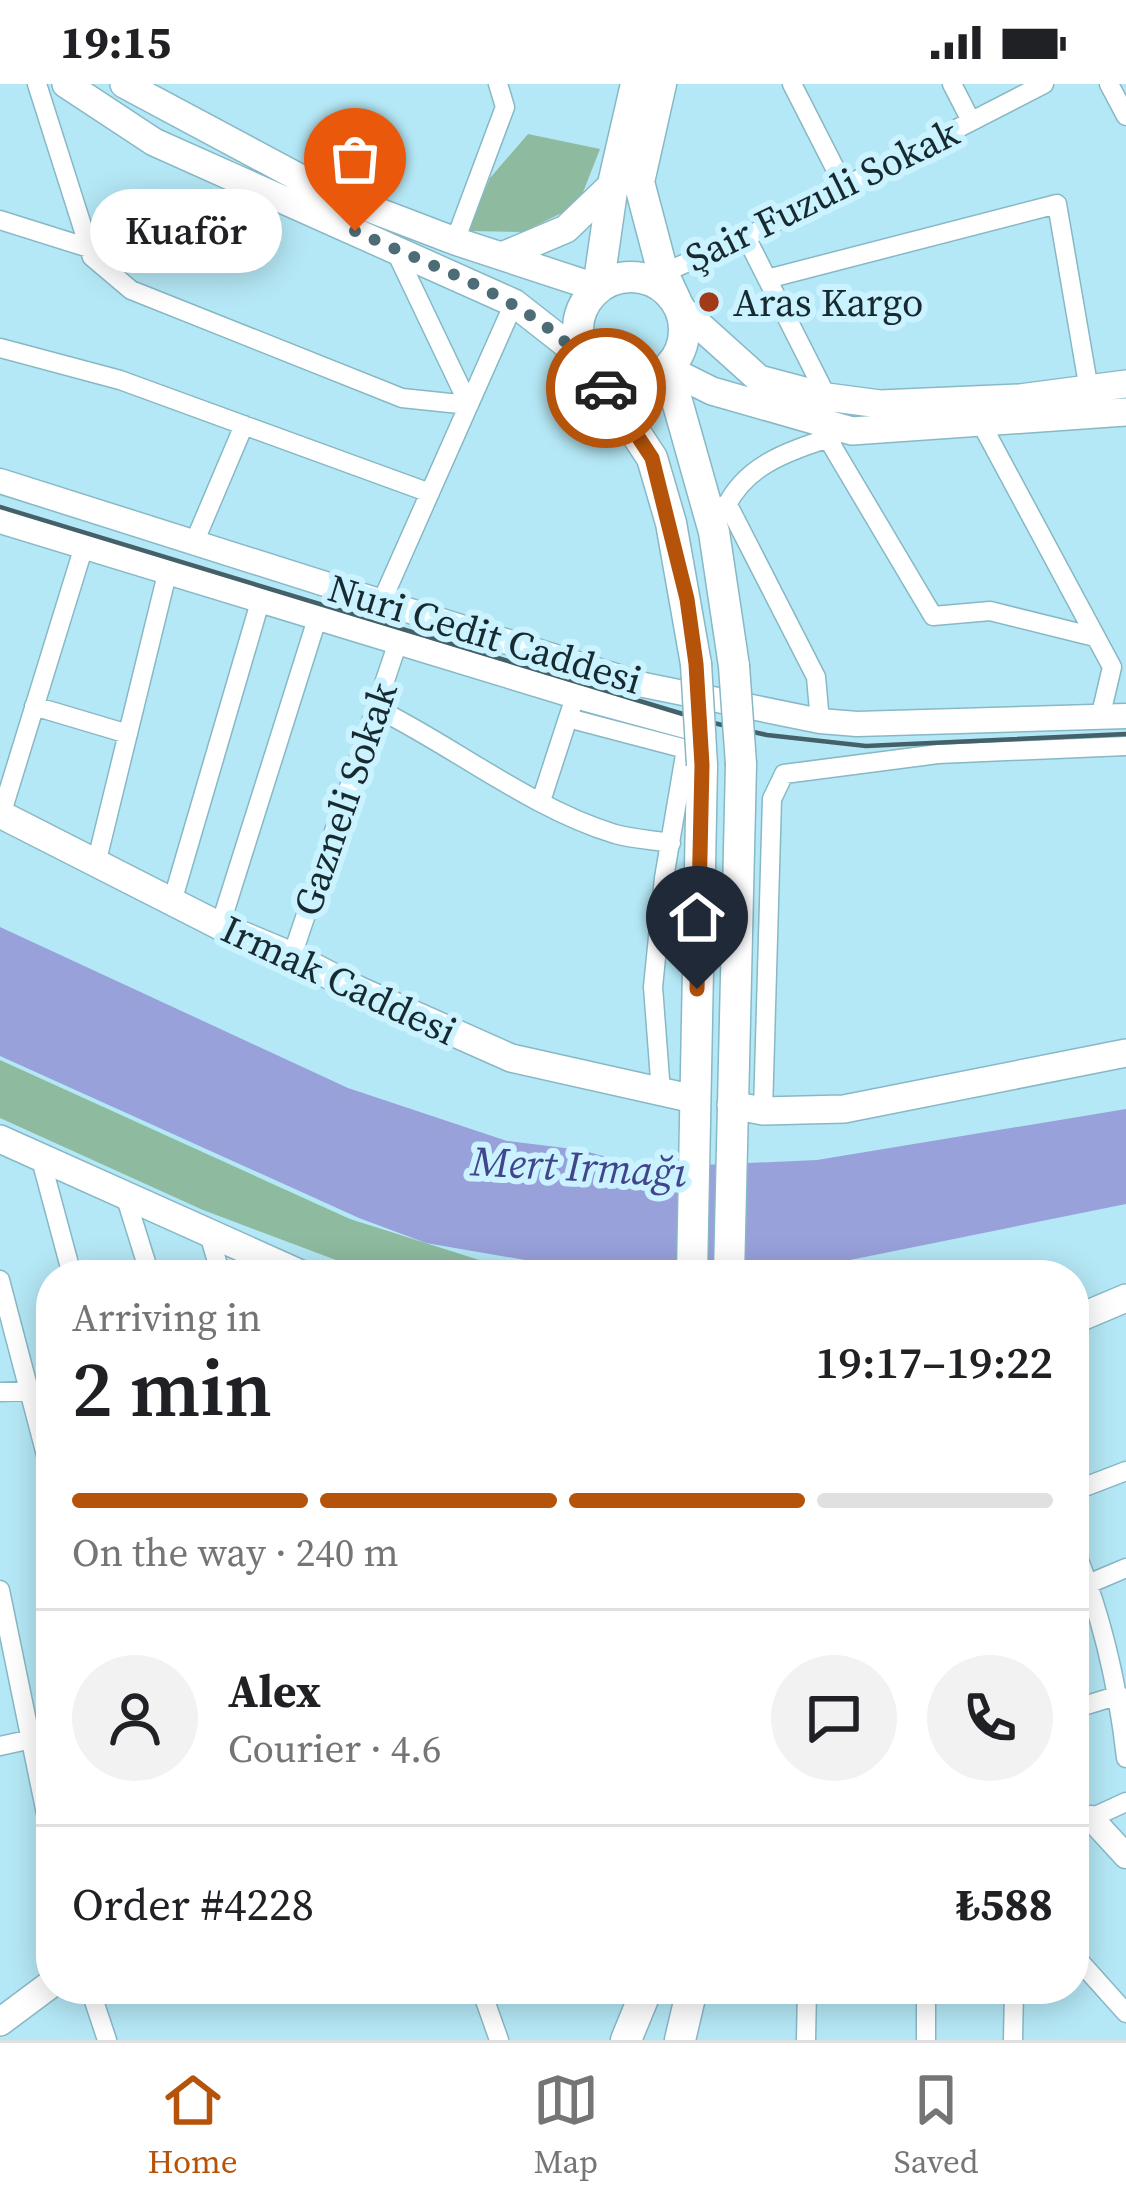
<!DOCTYPE html>
<meta charset="utf-8">
<style>
:root{--surface:#fff;--page:#f2f2f2;--text:#202124;--muted:#757577;--line:#e0e0e0;--accent:#b45309}
body{margin:0;font-family:"Source Serif 4",serif;background:var(--page);color:var(--text);height:100vh;display:flex;flex-direction:column;font-size:45px;white-space:nowrap}
*{box-sizing:border-box;margin:0}
p{font-size:39px;color:var(--muted)}
.icon{flex:none;width:66px;height:66px;fill:none;stroke:currentColor;stroke-width:2;stroke-linecap:round;stroke-linejoin:round}
.map{position:relative;flex:1;overflow:hidden}
.sheet{position:absolute;left:36px;top:1176px;width:1053px;height:744px;display:flex;flex-direction:column;background:var(--surface);border-radius:48px;box-shadow:0 6px 30px #0003}
.sheet>*{flex:none}
.pin{position:absolute;display:grid;place-items:center;width:102px;height:102px;color:#fff;margin:-123px -51px;border-radius:50% 50% 50% 0;rotate:-45deg;box-shadow:0 0 12px #0007}
.pin .icon{rotate:45deg}
.courier{position:absolute;display:grid;place-items:center;width:120px;height:120px;margin:-60px;border:9px solid #b45309;border-radius:50%;background:#fff;color:#222;box-shadow:0 3px 15px #0007}
.bubble{position:absolute;height:84px;border-radius:42px;background:var(--surface);box-shadow:0 6px 30px #0003;font-size:39px;font-weight:600;line-height:84px;text-align:center}
.summary em{font-style:normal;font-weight:600}
.summary div{display:flex;flex-direction:column-reverse}
.summary{display:flex;align-items:center;justify-content:space-between;height:204px;padding:0 36px}
h1{font-size:78px;font-weight:600;line-height:90px}
.bar{display:grid;grid-template-columns:repeat(4,1fr);gap:18px 12px;align-content:center;height:144px;padding:0 36px}
.bar i{height:15px;border-radius:9px;background:var(--line)}
.bar .on{background:var(--accent)}
.bar p{grid-column:span 4}
.line{display:flex;align-items:center;gap:30px;padding:0 36px;border-top:3px solid var(--line)}
.line div{flex:1}
.round{display:grid;place-items:center;flex:none;width:126px;height:126px;border-radius:63px;background:var(--page)}
.status{display:flex;justify-content:space-between;align-items:center;height:84px;padding:0 60px;background:var(--surface);direction:ltr}
.status svg{height:33px;fill:currentColor}
.menu{display:flex;justify-content:space-around;align-items:center;height:168px;border-top:3px solid var(--line);background:var(--surface);font-size:33px;color:var(--muted)}
.menu a{display:grid;justify-items:center;gap:6px}
.menu .on{color:var(--accent)}
.map>svg:first-child{display:block}
.green{fill:#8ebba0}
.water{fill:#99a1db}
.lines{fill:none;stroke-linecap:round;stroke-linejoin:round}
.minor-casing{stroke:#87b8c6;stroke-width:21}
.tertiary-casing{stroke:#87b8c6;stroke-width:27}
.secondary-casing{stroke:#87b8c6;stroke-width:30}
.primary-casing{stroke:#87b8c6;stroke-width:33}
.minor{stroke:#fff;stroke-width:18}
.tertiary{stroke:#fff;stroke-width:24}
.secondary{stroke:#fff;stroke-width:27}
.primary{stroke:#fff;stroke-width:30}
.rail{stroke:#446169;stroke-width:4.5}
.primary-bridge-casing{stroke:#87b8c6;stroke-width:33;stroke-linecap:butt}
.primary-bridge{stroke:#fff;stroke-width:30}
.done{stroke:#4e6c75;stroke-width:12;stroke-dasharray:0 21.6}
.route{stroke:#b45309;stroke-width:15}
.poi-dot{fill:#a13a17;stroke:#cbf3ff;stroke-width:4.5}
.labels{text-anchor:middle;dominant-baseline:central;stroke-width:12;stroke-linejoin:round;paint-order:stroke}
.street-label{font-size:39px;fill:#162a30;stroke:#cbf3ff}
.poi-label{font-size:39px;fill:#162a30;stroke:#cbf3ff;text-anchor:start}
.water-label{font-size:42px;font-style:italic;fill:#41458b;stroke:#cbf3ff}
</style>
<div class="status"><b>19:15</b><svg viewBox="0 0 49 12"><path d="M0 12V9h3v3zM5 12V6h3v6zM10 12V3h3v9zM15 12V0h3v12zM26 1h20v11H26zM47 4h2v5h-2z"/></svg></div>
<div class="map">
<svg width="1126" height="1956" viewBox="0 0 1126 1956">
<rect width="100%" height="100%" fill="#b5e8f6"/>
<!-- green -->
<path class="green" d="M528 50 600 65 578 121 523 148 468 147 490 94Z
M0 976 350 1135 495 1181 580 1191H376L203 1126 0 1034Z"/>
<!-- water -->
<path class="water" d="M0 843 348 1004 507 1057 581 1066 625 1078 658 1083 817 1076 1126 1025V1120L776 1191H637L537 1178 426 1159 359 1134 0 972Z"/>
<g class="lines">
<!-- minor casing -->
<g class="minor-casing">
<path id="minor" d="M37 0 92 173 131 206 402 314 469 321
M792 0 844 102
M952 0 971 37
M1109 0 1126 32
M0 136 89 164
M746 153 827 313
M455 157 505 23 498 0
M395 166 469 321
M663 189 746 153 1044 0
M767 195 1057 120 1089 306
M0 264 120 296 430 409
M982 341 1112 583 1100 634
M828 355 933 532 990 527 1095 553
M727 419 816 593 820 637
M724 427C744 380 790 367 835 352
M194 459 244 341
M381 519 514 219
M34 622 128 650
M376 624C455 663 530 724 615 750 633 755 653 756 671 759
M568 634 686 665 664 794 653 903 661 1008
M541 717 571 625
M1 731 84 462
M96 780 167 490
M172 818 260 518
M220 842 317 535
M292 872 398 558
M763 1027 772 715 784 690 938 670 1126 662
M40 1072 72 1191
M124 1108 150 1191
M208 1147 221 1191
M0 1196 51 1390
M0 1308 51 1306
M1074 1407 1126 1387
M1074 1464C1102 1531 1118 1602 1126 1674
M0 1506 51 1754
M1074 1506 1126 1484
M1074 1625 1119 1611
M0 1662 32 1655
M1074 1742 1126 1718
M1074 1871 1126 1929
M90 1905 107 1956
M481 1905 499 1956
M806 1956 807 1905
M926 1956V1905
M1013 1956 1014 1905"/>
</g>
<!-- tertiary casing -->
<g class="tertiary-casing">
<path id="tertiary" d="M0 397 644 601 820 637 857 640 1126 632
M0 437 575 612 689 643
M1091 1734 1126 1772"/>
</g>
<!-- secondary casing -->
<g class="secondary-casing">
<path id="secondary" d="M66 0 154 58 514 219 588 277
M124 0 324 107 455 157 598 204
M502 172 566 145 613 100
M679 223 759 295 827 313 880 320 1020 314 1126 300
M668 285 712 307 852 347 1126 328
M0 730 220 842 292 872 358 906 511 974 694 1015
M731 1021 763 1027 844 1025 1126 969
M0 1055 303 1191
M1074 1236 1126 1214
M0 1938 51 1900"/>
</g>
<!-- primary casing -->
<g class="primary-casing">
<path id="primary" d="M661 0 639 98 663 189 676 217
M578 246a53 53 0 1 1 106 0a53 53 0 1 1-106 0Z
M598 204 613 100 636 0
M668 285 714 448 734 582
M595 287 652 374 671 439 696 580
M692 1191 702 681
M729 1191 741 680
M626 1956 647 1905
M680 1956 692 1905"/>
</g>
<!-- minor -->
<use href="#minor" class="minor"/>
<!-- tertiary -->
<use href="#tertiary" class="tertiary"/>
<!-- secondary -->
<use href="#secondary" class="secondary"/>
<!-- primary -->
<use href="#primary" class="primary"/>
<!-- rail -->
<path class="rail" d="M0 423 709 638 767 651 866 662 1126 650"/>
<!-- primary-bridge casing -->
<g class="primary-bridge-casing">
<path id="primary-bridge" d="M696 580 702 681
M734 582 741 680"/>
</g>
<!-- primary-bridge -->
<use href="#primary-bridge" class="primary-bridge"/>
</g>
<g class="lines">
<!-- done -->
<path class="done" d="M355 147C443 188 550 220 606 304"/>
<!-- route -->
<path class="route" d="M606 304 652 374 687 515 696 580 702 681 697 905"/>
</g>
<!-- markers -->
<circle class="poi-dot" cx="709" cy="218" r="12"/>
<g class="labels">
<!-- street labels -->
<g class="street-label">
<text transform="translate(822 111) rotate(-26)">Şair Fuzuli Sokak</text>
<text transform="translate(485 550) rotate(17)">Nuri Cedit Caddesi</text>
<text transform="translate(345 715) rotate(-71)">Gazneli Sokak</text>
<text transform="translate(339 896) rotate(25)">Irmak Caddesi</text>
</g>
<!-- poi labels -->
<g class="poi-label">
<text x="733" y="218">Aras Kargo</text>
</g>
<!-- water labels -->
<g class="water-label">
<text transform="translate(579 1082) rotate(3)">Mert Irmağı</text>
</g>
</g>
</svg>
<div class="pin" style="left:355px;top:147px;background:#ea580c"><svg class="icon" aria-label="bag" viewBox="0 0 24 24"><path d="M5 8h14l-1 12H6zM9 8a3 3 0 0 1 6 0"/></svg></div>
<div class="pin" style="left:697px;top:905px;background:#1f2937"><svg class="icon" aria-label="home" viewBox="0 0 24 24"><path d="M3 11l9-7 9 7M6 9v11h12V9"/></svg></div>
<div class="courier" style="left:606px;top:304px"><svg class="icon" aria-label="car" viewBox="0 0 24 24"><path d="M5 17H2v-5l4-1 3-4h7l3 4 3 1v5h-3M9 17h6M6 11h13"/><circle cx="7" cy="17" r="2"/><circle cx="17" cy="17" r="2"/></svg></div>
<div class="bubble" style="left:90px;top:105px;width:192px">Kuaför</div>
<section class="sheet">
<div class="summary"><div><h1>2 min</h1><p>Arriving in</p></div><em>19:17–19:22</em></div>
<div class="bar"><i class="on"></i><i class="on"></i><i class="on"></i><i></i><p>On the way · 240 m</p></div>
<div class="line" style="height:216px"><a class="round"><svg class="icon" aria-label="person" viewBox="0 0 24 24"><circle cx="12" cy="8" r="4"/><path d="M4 21q1-7 8-7t8 7"/></svg></a><div><b>Alex</b><p>Courier · 4.6</p></div><a class="round"><svg class="icon" aria-label="chat" viewBox="0 0 24 24"><path d="M4 5h16v11H9l-5 4z"/></svg></a><a class="round"><svg class="icon" aria-label="phone" viewBox="0 0 24 24"><path d="M5 4h4l2 5-3 2q2 4 5 5l2-3 5 2v4C11 20 4 13 5 4z"/></svg></a></div>
<div class="line" style="height:156px"><div>Order #4228</div><b>₺588</b></div>
</section>
</div>
<nav class="menu">
<a class="on"><svg class="icon" aria-label="home" viewBox="0 0 24 24"><path d="M3 11l9-7 9 7M6 9v11h12V9"/></svg>Home</a>
<a><svg class="icon" aria-label="map" viewBox="0 0 24 24"><path d="M3 6l6-2 6 2 6-2v14l-6 2-6-2-6 2zM9 4v14M15 6v14"/></svg>Map</a>
<a><svg class="icon" aria-label="saved" viewBox="0 0 24 24"><path d="M7 4h10v16l-5-4-5 4z"/></svg>Saved</a>
</nav>
